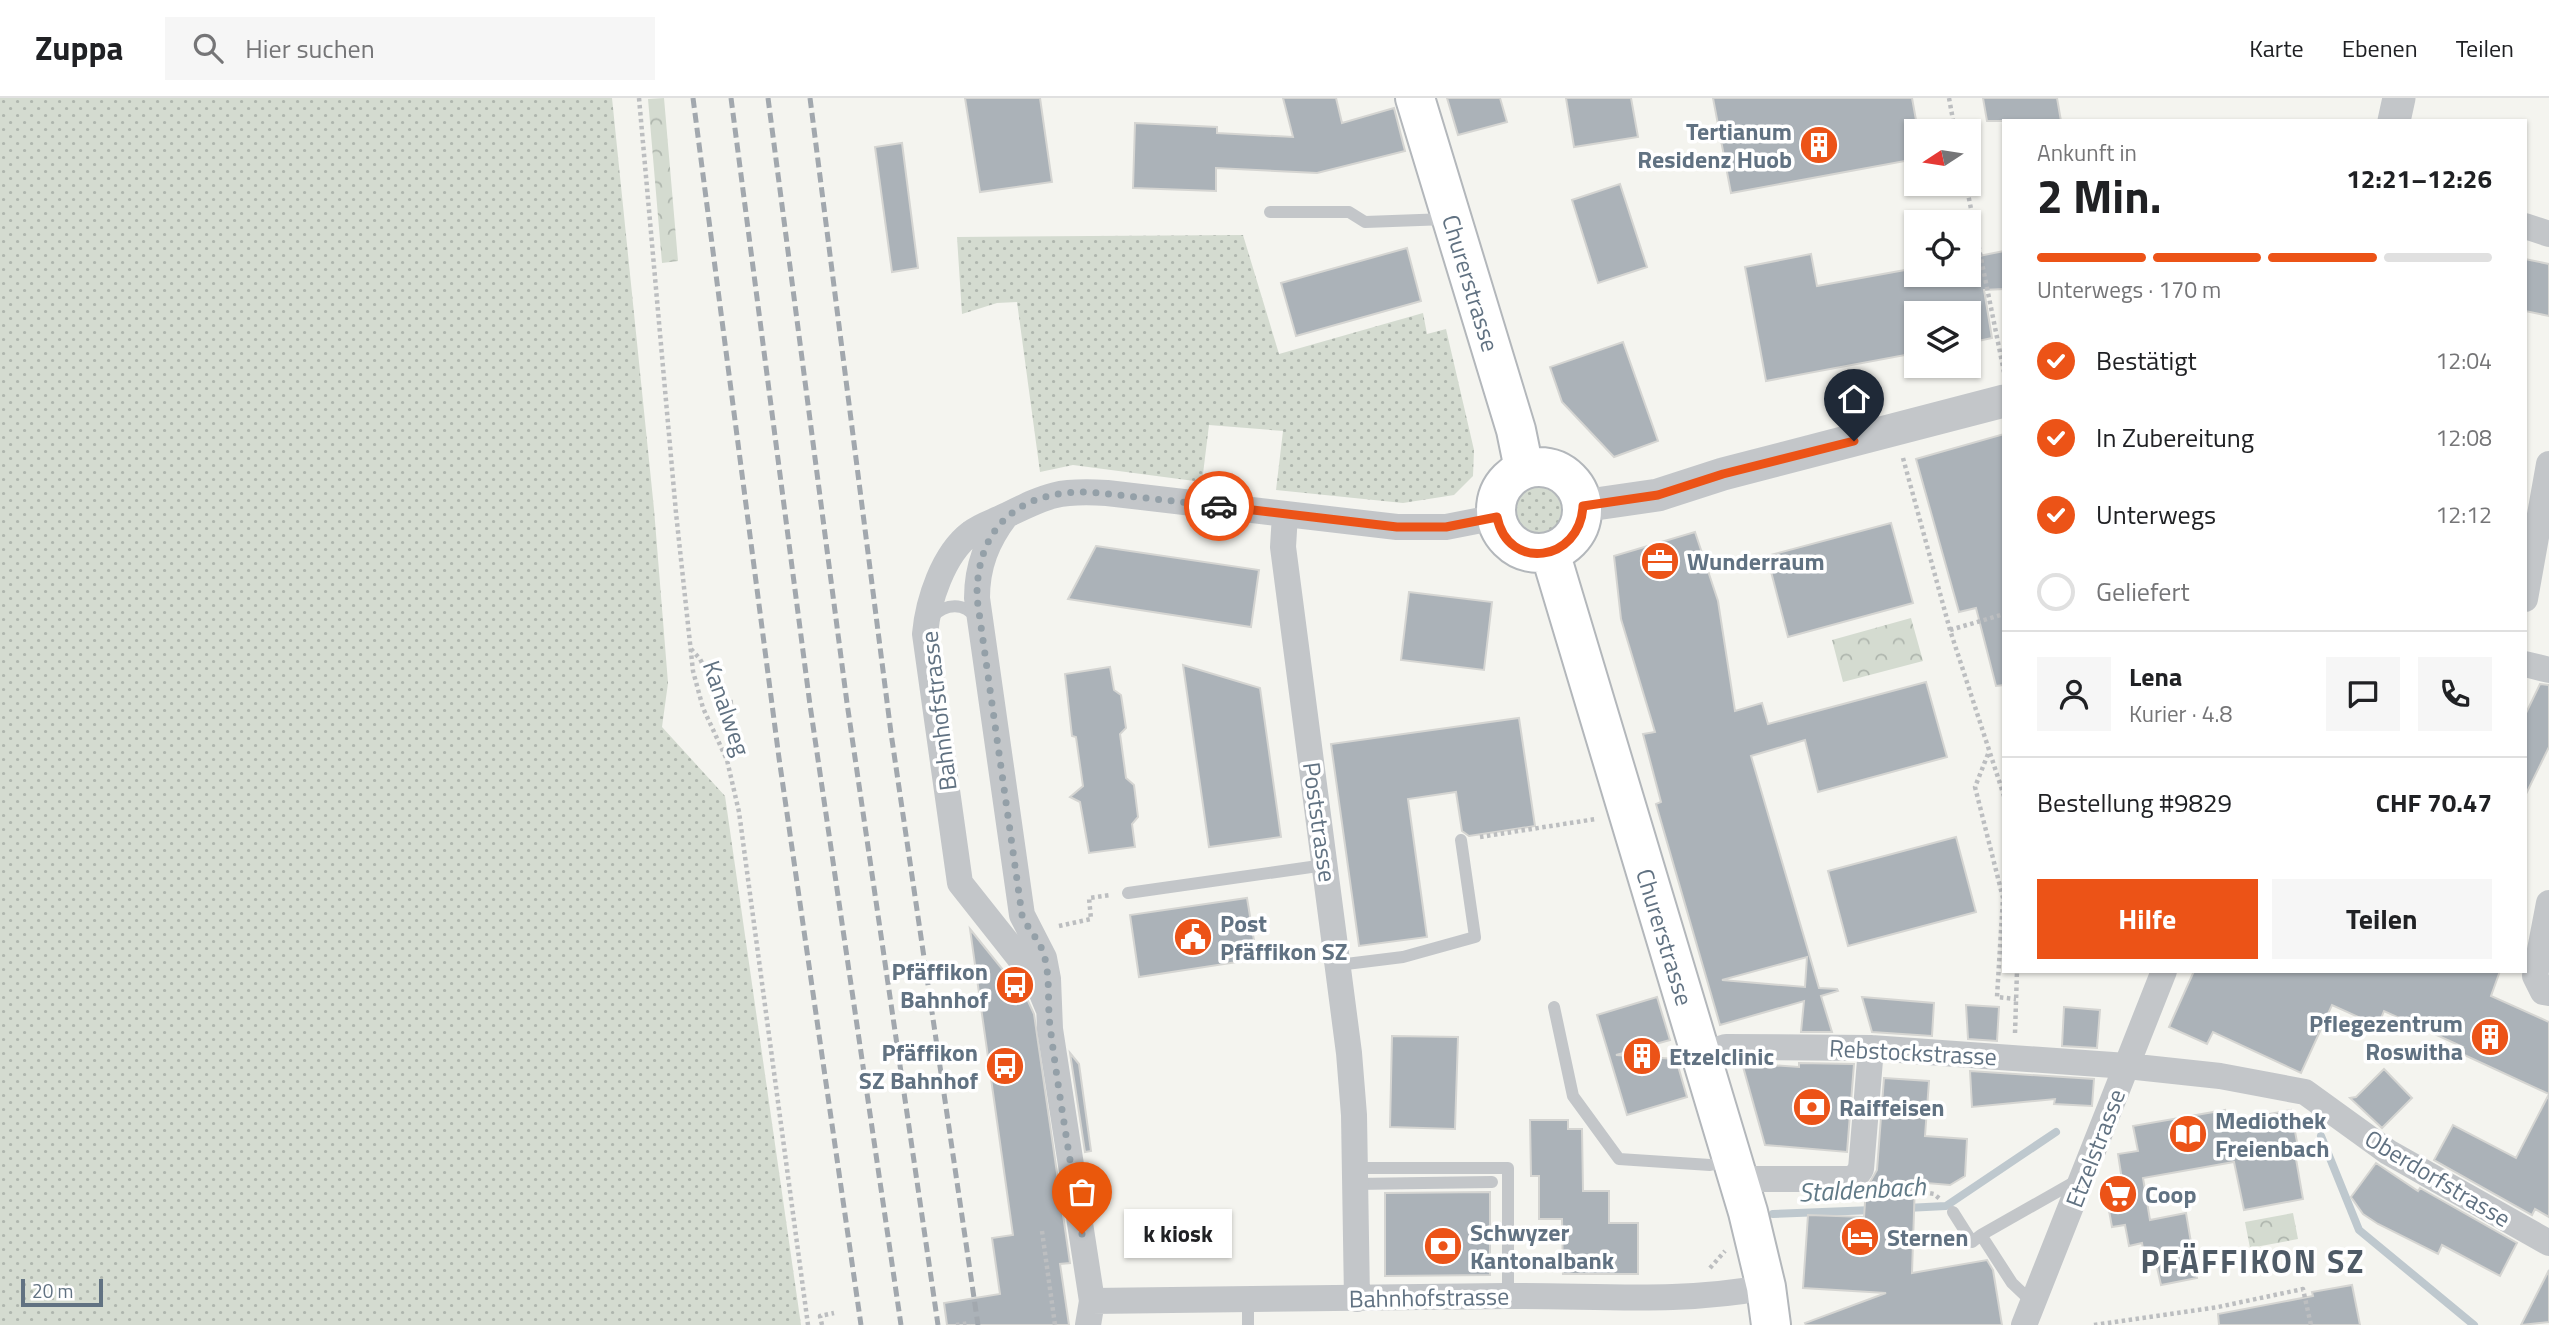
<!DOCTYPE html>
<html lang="de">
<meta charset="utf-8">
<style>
:root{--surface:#fff;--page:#f6f6f6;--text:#202124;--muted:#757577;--line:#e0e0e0;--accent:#ec5317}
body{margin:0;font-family:"Titillium Web",sans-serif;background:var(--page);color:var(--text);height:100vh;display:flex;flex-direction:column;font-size:26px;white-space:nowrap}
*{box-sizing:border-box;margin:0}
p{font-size:23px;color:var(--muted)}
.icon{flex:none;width:38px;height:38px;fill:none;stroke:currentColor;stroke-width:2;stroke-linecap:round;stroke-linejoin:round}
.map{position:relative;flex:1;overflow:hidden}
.side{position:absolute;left:2002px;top:21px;width:525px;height:854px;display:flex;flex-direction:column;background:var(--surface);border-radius:0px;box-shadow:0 2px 5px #0004}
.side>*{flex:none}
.needle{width:46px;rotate:258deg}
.buttons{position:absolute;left:1904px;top:21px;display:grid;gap:14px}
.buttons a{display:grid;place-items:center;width:77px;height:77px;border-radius:0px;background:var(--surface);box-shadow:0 2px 5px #0004;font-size:35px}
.scale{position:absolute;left:21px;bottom:18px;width:82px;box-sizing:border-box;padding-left:7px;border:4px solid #617282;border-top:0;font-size:19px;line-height:24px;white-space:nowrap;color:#617282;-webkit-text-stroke:5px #fff;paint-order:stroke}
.pin{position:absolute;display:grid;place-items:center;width:60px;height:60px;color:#fff;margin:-72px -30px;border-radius:50% 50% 50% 0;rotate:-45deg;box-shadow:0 0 7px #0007}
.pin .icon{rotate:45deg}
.courier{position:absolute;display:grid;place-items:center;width:70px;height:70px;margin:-35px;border:5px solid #ec5317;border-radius:50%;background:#fff;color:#222;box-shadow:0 2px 9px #0007}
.bubble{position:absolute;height:49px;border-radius:0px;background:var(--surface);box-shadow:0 2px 5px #0004;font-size:23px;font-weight:700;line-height:49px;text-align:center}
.headline em{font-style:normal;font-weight:700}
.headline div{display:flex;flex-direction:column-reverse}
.headline{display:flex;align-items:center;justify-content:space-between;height:119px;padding:0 35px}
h1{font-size:46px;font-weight:700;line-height:52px}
.bar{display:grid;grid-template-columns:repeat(4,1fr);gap:10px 7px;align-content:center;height:84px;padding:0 35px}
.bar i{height:9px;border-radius:5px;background:var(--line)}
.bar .current{background:var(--accent)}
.bar p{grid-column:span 4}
.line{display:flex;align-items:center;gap:18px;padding:0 35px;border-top:2px solid var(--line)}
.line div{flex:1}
.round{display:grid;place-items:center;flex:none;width:74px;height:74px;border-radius:0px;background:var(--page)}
ol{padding:0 35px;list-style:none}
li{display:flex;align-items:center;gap:21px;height:77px}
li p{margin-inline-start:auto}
li .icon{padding:7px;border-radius:50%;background:var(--accent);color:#fff;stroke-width:4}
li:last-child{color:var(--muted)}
li i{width:38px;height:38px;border:4px solid var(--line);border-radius:50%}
.action{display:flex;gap:14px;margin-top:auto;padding:14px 35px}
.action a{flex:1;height:80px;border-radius:0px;background:var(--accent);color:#fff;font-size:28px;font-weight:700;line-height:80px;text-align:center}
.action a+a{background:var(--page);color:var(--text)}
header{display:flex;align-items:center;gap:42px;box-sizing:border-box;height:98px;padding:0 35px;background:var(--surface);border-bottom:2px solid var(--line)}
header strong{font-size:33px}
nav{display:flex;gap:38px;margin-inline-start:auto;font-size:24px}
.search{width:490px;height:63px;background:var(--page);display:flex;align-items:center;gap:18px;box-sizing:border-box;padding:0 24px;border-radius:0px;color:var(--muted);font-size:26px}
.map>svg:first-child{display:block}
.grass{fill:url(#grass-dots)}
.park{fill:url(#park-crowns)}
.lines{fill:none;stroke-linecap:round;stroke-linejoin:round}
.stream{stroke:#bec8ce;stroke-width:8}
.building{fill:#abb2b8;stroke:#d5d5d2;stroke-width:2;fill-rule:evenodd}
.primary-casing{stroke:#b3b7bb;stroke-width:42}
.path{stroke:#bcbec0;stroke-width:4.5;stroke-dasharray:3.5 3.5;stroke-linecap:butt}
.service{stroke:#c3c6c9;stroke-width:12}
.minor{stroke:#c3c6c9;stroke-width:26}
.tertiary{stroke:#c3c6c9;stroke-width:33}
.primary{stroke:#fff;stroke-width:38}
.rail{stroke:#a2a8ae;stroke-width:5;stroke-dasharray:10 5;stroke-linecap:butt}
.done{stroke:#94a0a8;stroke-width:7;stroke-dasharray:0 12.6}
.route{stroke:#ec5317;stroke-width:9}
.labels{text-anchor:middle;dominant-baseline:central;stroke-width:7;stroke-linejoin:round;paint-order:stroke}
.poi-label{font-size:24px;font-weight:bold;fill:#617282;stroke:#fff;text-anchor:start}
.street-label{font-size:24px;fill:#617282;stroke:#fff}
.water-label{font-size:26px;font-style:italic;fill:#617a87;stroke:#fff}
.district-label{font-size:32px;font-weight:bold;letter-spacing:2px;fill:#4f5b67;stroke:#fff}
</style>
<header>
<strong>Zuppa</strong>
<div class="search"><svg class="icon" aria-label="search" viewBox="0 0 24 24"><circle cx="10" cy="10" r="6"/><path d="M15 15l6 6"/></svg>Hier suchen</div>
<nav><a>Karte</a><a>Ebenen</a><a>Teilen</a></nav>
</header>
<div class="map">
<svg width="2549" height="1227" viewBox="0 0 2549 1227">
<defs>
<pattern id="grass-dots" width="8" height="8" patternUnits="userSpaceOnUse" patternTransform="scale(1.75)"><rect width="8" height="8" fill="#d4dbd0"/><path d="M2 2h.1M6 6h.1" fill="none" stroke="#afb6ae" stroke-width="1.8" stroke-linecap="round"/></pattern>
<pattern id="park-crowns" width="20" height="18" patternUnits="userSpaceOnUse" patternTransform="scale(1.75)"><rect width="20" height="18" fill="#d4dbd0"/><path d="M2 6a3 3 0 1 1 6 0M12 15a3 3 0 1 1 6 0" fill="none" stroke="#afb6ae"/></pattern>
</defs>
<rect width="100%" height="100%" fill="#f4f4ef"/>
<!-- grass -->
<path class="grass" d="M0 0H612L654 411 668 585 662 629 725 698 801 1227H0Z
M1243 137 1279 256 1423 215 1427 236 1446 231 1474 352 1473 378 1454 397 1403 405 1276 392 1283 333 1209 327 1202 384 1073 367 1040 374 1017 204 997 205 962 216 957 139Z
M1514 413a24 24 0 1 1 48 0a24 24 0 1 1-48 0Z"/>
<!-- park -->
<path class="park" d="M664 0 678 163 662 165 648 1Z
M1911 520 1923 563 1843 584 1832 542Z
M2293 1115 2298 1141 2250 1150 2245 1124Z"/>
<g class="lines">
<!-- stream -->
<path class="stream" d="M2321 1038 2359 1132 2474 1227
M1906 1110 1946 1108 2056 1034
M1773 1116 1873 1112"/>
</g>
<!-- building -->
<path class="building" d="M965 0H1040L1052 84 980 94Z
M1283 0H1336L1342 25 1394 10 1405 53 1317 75 1216 70V93L1133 90 1135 25 1217 29V35L1293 39Z
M1447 0H1500L1507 24 1458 37Z
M1566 0H1631L1638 39 1574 49Z
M1713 0H1912L1918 33H1916V61L1731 95Z
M1983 0H2057L2061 23H1987Z
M902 45 918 170 892 174 875 49Z
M1620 86 1647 169 1598 185 1572 102Z
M1407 150 1421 203 1296 238 1281 185Z
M2004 153V191L1984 192 1992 240 1969 245V215H1916V255L1766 283 1745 169 1811 156 1817 188 1916 170V177H1969V160Z
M2525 161 2549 166V218L2525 213Z
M1623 244 1658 343 1614 359 1562 304 1550 269Z
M2004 336V587L1996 588 1976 510 1959 514 1916 361Z
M1891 425 1913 505 1788 539 1767 458Z
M1695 434 1718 503 1735 613 1762 605 1768 626 1926 584 1947 659 1818 694 1805 642 1751 658 1819 890 1837 891 1838 893 1821 898 1832 934H1801L1804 903 1720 927 1656 706 1661 704 1643 636 1655 634 1621 521 1614 458ZM1807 859 1805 889 1722 882Z
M1096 448 1259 472 1251 529 1068 501Z
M1409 494 1492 504 1484 572 1401 562Z
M1183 567 1260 590 1281 739 1209 749Z
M1110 569 1114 592 1121 597 1126 630 1120 636 1126 680 1134 687 1138 719 1132 726 1135 749 1089 755 1080 704 1070 699 1083 688 1076 639 1072 638 1065 576Z
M2540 586 2549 587V649L2525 698V617Z
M1519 620 1535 728 1469 738 1462 733 1456 694 1408 701 1427 839 1359 848 1331 646Z
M1956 739 1976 814 1848 848 1828 773Z
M1247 800 1257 861 1139 879 1130 817Z
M970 831 1028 903 1034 916 1070 1165 1060 1166 1069 1227H947L944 1205 1000 1196 992 1140 1013 1137Z
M2194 873H2500L2491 898 2549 924V1119L2535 1111 2532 1117 2434 1062 2453 1027 2516 1060 2549 996 2460 955 2463 949 2384 913 2378 928 2332 907 2301 975 2213 934 2207 946 2169 929Z
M1657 899 1670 942 1616 957 1676 961 1687 999 1627 1017 1597 917Z
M1862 899 1934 905 1932 938 1872 934Z
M1966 907 1999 909 1997 943 1968 941Z
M2064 909 2100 912 2097 950 2062 948Z
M1392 938 1458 939 1455 1031 1390 1029Z
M1070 955 1079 966 1091 1053 1085 1054Z
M1742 965 1799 969V965L1854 966 1847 1054 1765 1047Z
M2384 971 2412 1000 2382 1030 2350 1000 2356 999Z
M1970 973 2094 981 2092 1008 2054 1006 2055 1001 1972 1009Z
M1884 980 1929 983 1925 1038 1967 1041 1965 1078 1950 1087 1915 1084 1912 1175 1987 1162 1993 1172 2002 1227H1806L1805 1225 1886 1195 1803 1190 1808 1117 1864 1119 1866 1091 1877 1072Z
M2225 1012 2227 1024 2291 1012 2300 1060 2296 1061 2303 1101 2244 1112 2234 1064 2143 1080 2150 1122 2186 1115 2197 1180 2161 1187 2156 1165 2146 1167 2142 1145 2129 1148 2125 1127 2112 1129 2104 1085 2122 1082 2118 1056 2138 1053 2133 1028Z
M1530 1022H1568V1031H1582L1583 1093H1609V1125H1638V1176H1563L1562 1121H1539V1078H1531Z
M2376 1065 2418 1093 2420 1090 2517 1145 2500 1178 2442 1147 2438 1156 2378 1126 2363 1116 2351 1099Z
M1490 1094V1177L1385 1178V1095Z
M2549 1172V1224L2521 1227Z
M2352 1187 2360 1227H2219L2218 1216 2313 1198 2312 1194Z"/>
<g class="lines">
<!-- primary casing -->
<g class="primary-casing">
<path id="primary" d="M1415 0 1516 332 1524 371
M1496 412a43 43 0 1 1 86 0a43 43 0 1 1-86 0Z
M1550 454 1748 1114 1766 1189 1771 1227"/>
</g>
<!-- path -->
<path class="path" d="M639 0 676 415 693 573 703 610 727 662 739 714 808 1227
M1949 0 1955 33
M1966 86 2004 274
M1903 360 1950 532 2004 698
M1950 532 2004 516
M691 551 700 561 723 605 733 604
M1988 656 1975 689 2003 800 1997 899 2016 901
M1480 739 1596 721
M1059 828 1091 821 1089 800 1110 797
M2015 935 2017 873
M1882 1086 1934 1096 1940 1101
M1042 1133 1055 1227
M1710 1170 1725 1153
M822 1227 820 1218 834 1215
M956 1227 970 1225
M2094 1227 2218 1209 2303 1191 2311 1227"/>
<!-- service -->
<path class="service" d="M1270 114H1349L1365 124 1447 121
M932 519C946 505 964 504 976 520
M1128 795 1325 767
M1338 867 1403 859 1475 839 1461 742
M1554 909 1573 998 1619 1061 1710 1067 1729 1063
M1355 1070H1508V1198
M1355 1086 1492 1084
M1953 1114 1972 1144 1981 1137 2012 1185 2033 1205
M1981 1137 2078 1082
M1248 1201V1227"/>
<!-- minor -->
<path class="minor" d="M2525 128 2549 136
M1285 416 1283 449 1349 955 1354 1017 1357 1201
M1006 418C987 443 977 468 977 500L1022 817 1044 860 1048 881 1050 931 1092 1203 1088 1227
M2525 501 2549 366
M2525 566 2549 572
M2549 805 2535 878 2543 894 2549 895
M1048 910 1036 881 960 785 925 536C928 503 943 456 971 435 981 427 993 424 1005 418 1048 397 1057 392 1107 395L1397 429H1446L1497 419
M1701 957 1726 949 1871 950 2127 968 2220 978 2305 994 2388 1054 2549 1145
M1738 1081H1854L1861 1071 1871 950
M1092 1203C1230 1201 1368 1199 1506 1198 1592 1197 1681 1206 1766 1189
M2024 1227 2164 873"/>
<!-- tertiary -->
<path class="tertiary" d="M2394 23 2399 0
M1582 408 1658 397 1723 376 2004 303"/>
<!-- primary -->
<use href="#primary" class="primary"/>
<!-- rail -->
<path class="rail" d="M693 0 779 660 861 1227
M731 0 810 607 901 1227
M768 0 847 605 938 1227
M810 0 891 635 978 1227"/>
</g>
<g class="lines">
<!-- done -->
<path class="done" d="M1082 1136C1071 1067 1059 998 1050 928 1047 904 1051 877 1043 854 1038 840 1027 830 1022 817L977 500C976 428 1020 392 1090 394L1219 408"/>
<!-- route -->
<path class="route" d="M1219 408 1397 429H1446L1497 419C1508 474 1580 464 1583 408L1658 397 1723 376 1854 343"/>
</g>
<!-- icons -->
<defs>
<g id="building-disc" transform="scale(2.0125)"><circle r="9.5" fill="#ec5317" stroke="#fff"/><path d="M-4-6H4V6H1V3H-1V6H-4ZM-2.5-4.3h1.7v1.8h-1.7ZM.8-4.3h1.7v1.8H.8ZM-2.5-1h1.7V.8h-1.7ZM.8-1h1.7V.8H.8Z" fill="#fff"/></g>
<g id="office-disc" transform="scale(2.0125)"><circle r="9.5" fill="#ec5317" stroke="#fff"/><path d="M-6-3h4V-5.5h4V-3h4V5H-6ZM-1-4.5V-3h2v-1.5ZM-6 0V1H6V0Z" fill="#fff"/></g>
<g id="civic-disc" transform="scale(2.0125)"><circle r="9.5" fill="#ec5317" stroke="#fff"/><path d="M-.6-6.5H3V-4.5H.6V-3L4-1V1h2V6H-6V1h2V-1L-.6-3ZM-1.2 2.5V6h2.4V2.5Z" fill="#fff"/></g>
<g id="bus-disc" transform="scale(2.0125)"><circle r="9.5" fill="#ec5317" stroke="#fff"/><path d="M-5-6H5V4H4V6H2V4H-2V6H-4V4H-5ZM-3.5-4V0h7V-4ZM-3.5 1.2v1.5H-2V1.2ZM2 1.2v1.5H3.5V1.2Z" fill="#fff"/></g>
<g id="bank-disc" transform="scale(2.0125)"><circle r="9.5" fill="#ec5317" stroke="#fff"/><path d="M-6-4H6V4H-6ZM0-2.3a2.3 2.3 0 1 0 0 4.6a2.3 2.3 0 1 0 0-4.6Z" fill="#fff"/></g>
<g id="library-disc" transform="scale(2.0125)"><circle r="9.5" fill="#ec5317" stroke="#fff"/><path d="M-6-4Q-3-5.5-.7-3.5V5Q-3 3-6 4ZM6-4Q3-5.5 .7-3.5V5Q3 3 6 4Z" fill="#fff"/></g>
<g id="supermarket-disc" transform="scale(2.0125)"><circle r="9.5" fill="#ec5317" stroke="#fff"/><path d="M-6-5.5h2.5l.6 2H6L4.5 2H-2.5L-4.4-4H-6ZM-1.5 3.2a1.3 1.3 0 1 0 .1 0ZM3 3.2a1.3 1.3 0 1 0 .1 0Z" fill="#fff"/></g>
<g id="hotel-disc" transform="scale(2.0125)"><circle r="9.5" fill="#ec5317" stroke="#fff"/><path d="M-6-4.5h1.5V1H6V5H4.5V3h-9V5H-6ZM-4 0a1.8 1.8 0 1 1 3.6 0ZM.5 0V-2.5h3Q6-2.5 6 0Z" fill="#fff"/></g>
</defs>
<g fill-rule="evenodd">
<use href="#building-disc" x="1819" y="47"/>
<use href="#office-disc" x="1660" y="463"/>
<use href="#civic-disc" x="1193" y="839"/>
<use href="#bus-disc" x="1015" y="887"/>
<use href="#building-disc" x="2490" y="939"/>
<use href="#building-disc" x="1642" y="958"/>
<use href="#bus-disc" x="1005" y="968"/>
<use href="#bank-disc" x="1812" y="1009"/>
<use href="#library-disc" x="2188" y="1036"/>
<use href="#supermarket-disc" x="2118" y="1096"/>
<use href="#hotel-disc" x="1860" y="1139"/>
<use href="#bank-disc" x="1443" y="1148"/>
</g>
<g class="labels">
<!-- poi labels -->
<g class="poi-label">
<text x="1792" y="33" text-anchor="end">Tertianum<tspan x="1792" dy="28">Residenz Huob</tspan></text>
<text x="1687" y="463">Wunderraum</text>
<text x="1220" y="825">Post<tspan x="1220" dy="28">Pfäffikon SZ</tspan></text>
<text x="988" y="873" text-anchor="end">Pfäffikon<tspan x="988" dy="28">Bahnhof</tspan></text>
<text x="2463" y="925" text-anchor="end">Pflegezentrum<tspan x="2463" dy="28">Roswitha</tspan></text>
<text x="978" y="954" text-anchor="end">Pfäffikon<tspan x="978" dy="28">SZ Bahnhof</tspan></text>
<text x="1669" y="958">Etzelclinic</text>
<text x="1839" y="1009">Raiffeisen</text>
<text x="2215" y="1022">Mediothek<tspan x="2215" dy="28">Freienbach</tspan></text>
<text x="2145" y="1096">Coop</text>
<text x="1470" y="1134">Schwyzer<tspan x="1470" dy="28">Kantonalbank</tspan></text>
<text x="1887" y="1139">Sternen</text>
</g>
<!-- street labels -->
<g class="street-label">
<text transform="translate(1471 185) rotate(73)">Churerstrasse</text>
<text transform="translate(727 610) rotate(71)">Kanalweg</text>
<text transform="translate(938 613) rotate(-97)">Bahnhofstrasse</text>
<text transform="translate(1320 724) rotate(82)">Poststrasse</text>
<text transform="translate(1665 839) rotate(73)">Churerstrasse</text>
<text transform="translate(1913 954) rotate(3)">Rebstockstrasse</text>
<text transform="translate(2095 1050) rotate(-69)">Etzelstrasse</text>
<text transform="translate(2438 1080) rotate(31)">Oberdorfstrasse</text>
<text transform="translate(1429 1199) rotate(-1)">Bahnhofstrasse</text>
</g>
<!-- water labels -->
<g class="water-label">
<text transform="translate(1862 1091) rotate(-3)">Staldenbach</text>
</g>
<!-- district labels -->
<g class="district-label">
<text x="2253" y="1163">PFÄFFIKON SZ</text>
</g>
</g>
</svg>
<div class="buttons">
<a><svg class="needle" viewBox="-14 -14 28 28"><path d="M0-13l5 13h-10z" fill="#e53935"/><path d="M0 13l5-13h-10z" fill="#757577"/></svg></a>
<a><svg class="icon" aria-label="locate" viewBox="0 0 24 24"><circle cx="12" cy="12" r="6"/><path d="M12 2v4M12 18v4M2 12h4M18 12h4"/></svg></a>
<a><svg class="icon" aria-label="layers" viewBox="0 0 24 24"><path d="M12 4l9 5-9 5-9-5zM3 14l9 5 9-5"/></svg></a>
</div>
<div class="scale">20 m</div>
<div class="pin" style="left:1082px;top:1136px;background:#ea580c"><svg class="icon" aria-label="bag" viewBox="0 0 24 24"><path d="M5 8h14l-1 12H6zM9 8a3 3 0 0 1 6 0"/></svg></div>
<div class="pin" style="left:1854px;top:343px;background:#1f2937"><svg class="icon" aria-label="home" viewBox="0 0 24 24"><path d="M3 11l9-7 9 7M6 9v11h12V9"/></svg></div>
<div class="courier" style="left:1219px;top:408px"><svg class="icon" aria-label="car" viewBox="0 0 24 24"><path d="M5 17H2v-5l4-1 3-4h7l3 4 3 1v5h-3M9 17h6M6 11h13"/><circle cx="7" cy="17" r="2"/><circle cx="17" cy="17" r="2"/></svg></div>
<div class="bubble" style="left:1124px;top:1111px;width:108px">k kiosk</div>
<section class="side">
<div class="headline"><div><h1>2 Min.</h1><p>Ankunft in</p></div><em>12:21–12:26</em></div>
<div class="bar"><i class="current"></i><i class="current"></i><i class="current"></i><i></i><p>Unterwegs · 170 m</p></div>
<ol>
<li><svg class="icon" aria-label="check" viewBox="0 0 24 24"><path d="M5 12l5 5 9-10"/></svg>Bestätigt<p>12:04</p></li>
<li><svg class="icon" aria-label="check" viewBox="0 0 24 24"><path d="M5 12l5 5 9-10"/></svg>In Zubereitung<p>12:08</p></li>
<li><svg class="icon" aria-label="check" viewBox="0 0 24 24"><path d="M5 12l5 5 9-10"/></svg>Unterwegs<p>12:12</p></li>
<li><i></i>Geliefert</li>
</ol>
<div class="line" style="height:126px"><a class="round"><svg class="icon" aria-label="person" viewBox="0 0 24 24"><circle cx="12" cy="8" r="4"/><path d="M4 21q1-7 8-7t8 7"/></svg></a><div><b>Lena</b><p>Kurier · 4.8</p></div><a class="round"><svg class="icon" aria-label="chat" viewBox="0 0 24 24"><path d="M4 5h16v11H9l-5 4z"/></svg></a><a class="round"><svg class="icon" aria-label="phone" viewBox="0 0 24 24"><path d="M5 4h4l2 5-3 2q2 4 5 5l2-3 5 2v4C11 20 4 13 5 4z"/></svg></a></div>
<div class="line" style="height:91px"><div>Bestellung #9829</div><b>CHF 70.47</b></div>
<div class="action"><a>Hilfe</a><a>Teilen</a></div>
</section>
</div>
